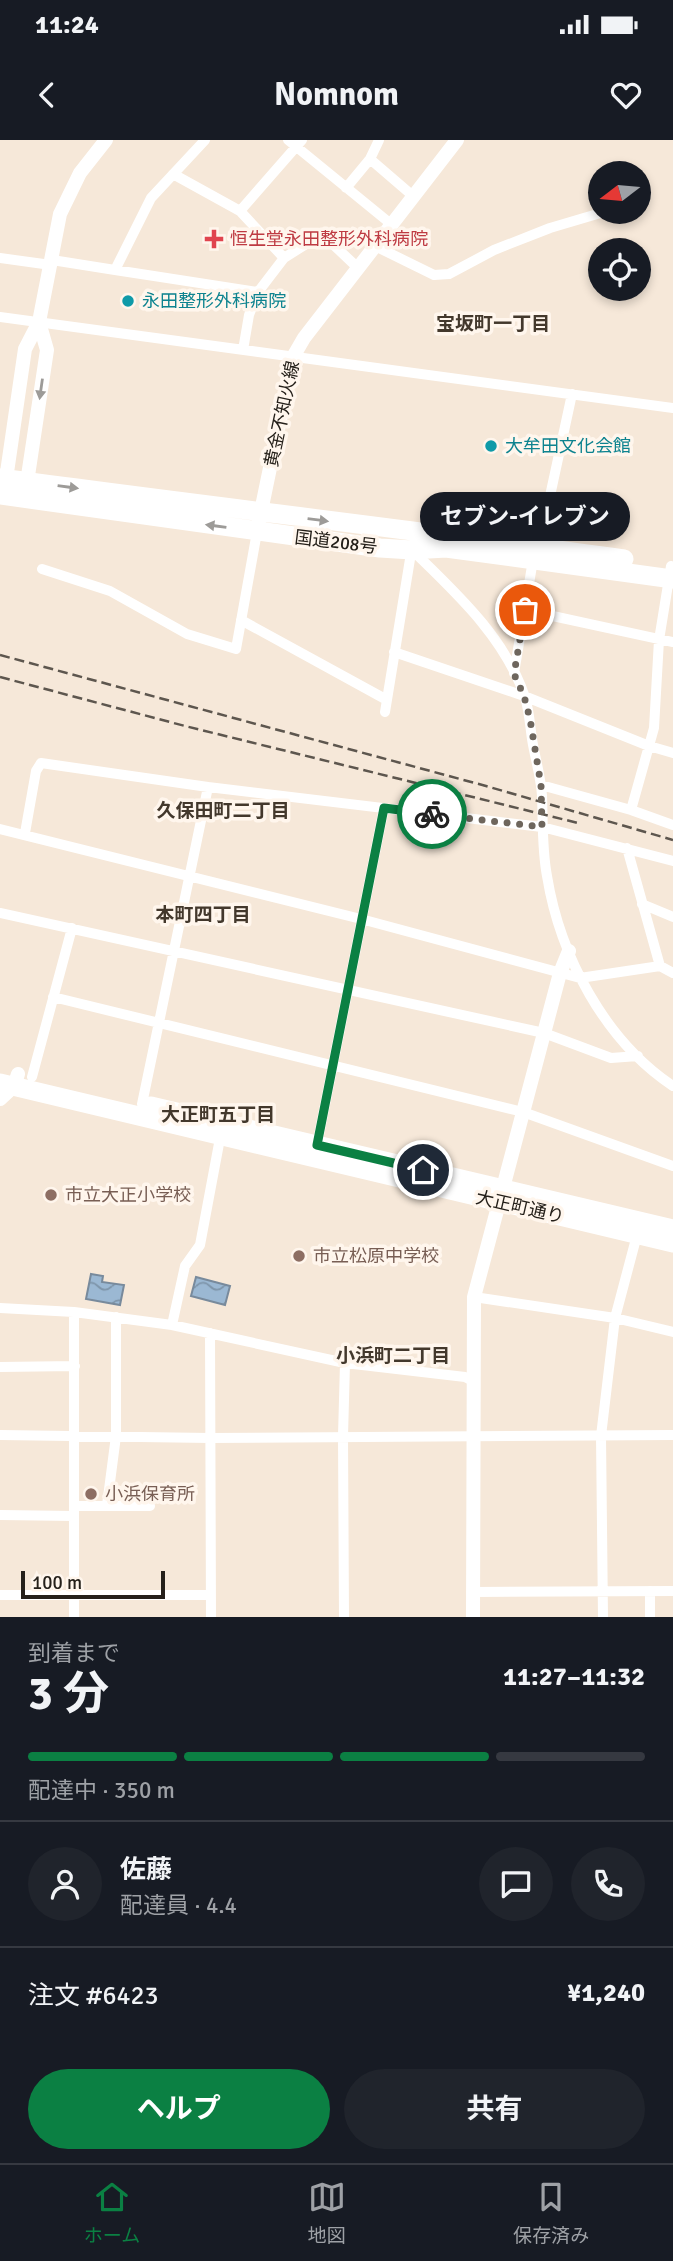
<!DOCTYPE html>
<html lang="ja">
<meta charset="utf-8">
<style>
:root{--surface:#171b24;--page:#20242c;--text:#f1f3f6;--muted:#9ea1a6;--line:#363941;--accent:#0b8043}
body{margin:0;font-family:Signika,"Noto Sans JP",sans-serif;background:var(--page);color:var(--text);height:100vh;display:flex;flex-direction:column;font-size:26px;white-space:nowrap}
*{box-sizing:border-box;margin:0}
p{font-size:23px;color:var(--muted)}
.icon{flex:none;width:38px;height:38px;fill:none;stroke:currentColor;stroke-width:2;stroke-linecap:round;stroke-linejoin:round}
.map{position:relative;height:1477px;overflow:hidden}
.side{display:flex;flex-direction:column;background:var(--surface);flex:1}
.side>*{flex:none}
.needle{width:46px;rotate:254deg}
.buttons{position:absolute;left:588px;top:21px;display:grid;gap:14px}
.buttons a{display:grid;place-items:center;width:63px;height:63px;border-radius:50%;background:var(--surface);box-shadow:0 4px 10px #0003;font-size:35px}
.scale{position:absolute;left:21px;bottom:18px;width:144px;box-sizing:border-box;padding-left:7px;border:4px solid #25201a;border-top:0;font-size:19px;line-height:24px;white-space:nowrap;color:#25201a;-webkit-text-stroke:5px #fff6ed;paint-order:stroke}
.pin{position:absolute;display:grid;place-items:center;width:60px;height:60px;color:#fff;margin:-30px;border:4px solid #fff;border-radius:50%;box-shadow:0 2px 7px #0007}
.courier{position:absolute;display:grid;place-items:center;width:70px;height:70px;margin:-35px;border:5px solid #0b8043;border-radius:50%;background:#fff;color:#222;box-shadow:0 2px 9px #0007}
.bubble{position:absolute;height:49px;border-radius:24px;background:var(--surface);box-shadow:0 4px 10px #0003;font-size:23px;font-weight:700;line-height:49px;text-align:center}
.head em{font-style:normal;font-weight:700}
.head div{display:flex;flex-direction:column-reverse}
.head{display:flex;align-items:center;justify-content:space-between;height:119px;padding:0 28px}
h1{font-size:46px;font-weight:700;line-height:52px}
.bar{display:grid;grid-template-columns:repeat(4,1fr);gap:10px 7px;align-content:center;height:84px;padding:0 28px}
.bar i{height:9px;border-radius:5px;background:var(--line)}
.bar .current{background:var(--accent)}
.bar p{grid-column:span 4}
.line{display:flex;align-items:center;gap:18px;padding:0 28px;border-top:2px solid var(--line)}
.line div{flex:1}
.round{display:grid;place-items:center;flex:none;width:74px;height:74px;border-radius:37px;background:var(--page)}
.button{display:flex;gap:14px;margin-top:auto;padding:14px 28px}
.button a{flex:1;height:80px;border-radius:42px;background:var(--accent);color:#fff;font-size:28px;font-weight:700;line-height:80px;text-align:center}
.button a+a{background:var(--page);color:var(--text)}
.status{display:flex;justify-content:space-between;align-items:center;height:49px;padding:0 35px;background:var(--surface);direction:ltr}
.status svg{height:19px;fill:currentColor}
header{display:flex;justify-content:space-between;align-items:center;height:91px;padding:0 28px;background:var(--surface);font-size:32px;font-weight:700}
.tabs{display:flex;justify-content:space-around;align-items:center;height:98px;border-top:2px solid var(--line);background:var(--surface);font-size:19px;color:var(--muted)}
.tabs a{display:grid;justify-items:center;gap:4px}
.tabs .current{color:var(--accent)}
.map>svg:first-child{display:block}
.water{fill:url(#water-waves);stroke:#788a9c;stroke-width:2}
.lines{fill:none;stroke-linecap:round;stroke-linejoin:round}
.street{stroke:#fff;stroke-width:10}
.secondary{stroke:#fff;stroke-width:14}
.highway{stroke:#fff;stroke-width:19}
.rail{stroke:#5d564e;stroke-width:2.5;stroke-dasharray:10 5;stroke-linecap:butt}
.oneway{fill:#9d9b98}
.done{stroke:#6e665d;stroke-width:7;stroke-dasharray:0 12.6}
.route{stroke:#0b8043;stroke-width:9}
.health-dot{fill:#e0444e;stroke:#fff6ed;stroke-width:2.5}
.culture-dot{fill:#0f9aa8;stroke:#fff6ed;stroke-width:2.5}
.education-dot{fill:#8d6e63;stroke:#fff6ed;stroke-width:2.5}
.labels{text-anchor:middle;dominant-baseline:central;stroke-width:7;stroke-linejoin:round;paint-order:stroke}
.health-label{font-size:18px;fill:#be3a42;stroke:#fff6ed;text-anchor:start}
.culture-label{font-size:18px;fill:#0d838f;stroke:#fff6ed;text-anchor:start}
.street-label{font-size:18px;fill:#25201a;stroke:#fff6ed}
.education-label{font-size:18px;fill:#785e54;stroke:#fff6ed;text-anchor:start}
.neighbourhood-label{font-size:19px;font-weight:bold;fill:#43382c;stroke:#fff6ed}
</style>
<div class="status"><b>11:24</b><svg viewBox="0 0 49 12"><path d="M0 12V9h3v3zM5 12V6h3v6zM10 12V3h3v9zM15 12V0h3v12zM26 1h20v11H26zM47 4h2v5h-2z"/></svg></div>
<header><svg class="icon" aria-label="back" viewBox="0 0 24 24"><path d="M15 5l-7 7 7 7"/></svg>Nomnom<svg class="icon" aria-label="heart" viewBox="0 0 24 24"><path d="M12 20l-8-8c-3-5 5-10 8-4 3-6 11-1 8 4z"/></svg></header>
<div class="map">
<svg width="673" height="1477" viewBox="0 0 673 1477">
<defs>
<pattern id="water-waves" width="16" height="10" patternUnits="userSpaceOnUse" patternTransform="scale(1.75)"><rect width="16" height="10" fill="#9bb8d3"/><path d="M0 5q4-4 8 0t8 0" fill="none" stroke="#7e95aa"/></pattern>
</defs>
<rect width="100%" height="100%" fill="#f6e8d9"/>
<!-- water -->
<path class="water" d="M91 1134 103 1136 102 1142 124 1145 120 1165 86 1159Z
M196 1137 230 1146 225 1165 191 1156Z"/>
<g class="lines">
<!-- street -->
<path class="street" d="M288 0 391 84
M370 19 413 56
M173 34 240 71 284 118
M346 48 370 19 379 0
M240 71 302 0
M375 106 434 135 449 134 494 110 550 88 604 72
M0 118 51 125
M52 120 115 130 151 58 205 0
M115 130 258 152
M0 177 673 268
M243 210 249 175 258 152 284 118 322 94 358 128
M412 410C455 452 505 497 525 557 529 570 530 585 532 599 535 618 541 637 542 656 543 683 542 710 547 736 560 816 605 901 673 946
M42 429 110 451 187 494 236 509 257 392
M525 470 673 502
M241 480 387 560
M394 512 524 556 649 606 673 613
M514 533 533 420 539 407 572 254
M385 572 412 407
M541 645 631 670 673 685
M631 670 654 588 659 500 671 426
M0 689 361 779 580 838 660 826 673 833
M25 693 36 631 41 623 208 647 542 687 673 721
M627 708 660 826
M642 764 673 777
M0 773 544 893 611 918 638 916
M53 857 523 972 673 1026
M32 937 72 788
M142 964 208 647
M317 1005 384 668
M474 1157 615 1178 673 1192
M0 1168 74 1172 172 1185 345 1223 465 1237 473 1241
M74 1172V1477
M172 1185 185 1126 200 1105 221 993
M210 1193 211 1477
M0 1227 75 1226
M0 1295 210 1298 673 1295
M107 1365 116 1296V1177
M74 1366H150
M0 1375 74 1376
M650 1451V1477
M473 1452 673 1451
M0 1455H210
M344 1477 343 1296 345 1223
M603 1477 601 1296 615 1178 637 1095"/>
<!-- secondary -->
<path class="secondary" d="M5 346 25 209 39 182 60 74 80 33 106 0
M26 349 47 210 39 182
M259 381 293 217 304 198 457 0
M0 959 14 946 18 934
M473 1477 474 1157 560 833 569 811"/>
<!-- highway -->
<path class="highway" d="M0 338C208 366 416 390 624 419
M0 355 380 408 412 410 446 408 673 439
M0 943 673 1103
M151 966 673 1089"/>
<!-- rail -->
<path class="rail" d="M0 515 486 646 673 700
M0 537 185 586 578 683"/>
</g>
<!-- one-way arrows -->
<defs><path id="oneway-solid" d="M-6-.8H1V-3.2L6.5 0L1 3.2V.8H-6Z" transform="scale(1.75)"/></defs>
<g class="oneway">
<use href="#oneway-solid" transform="translate(41 249) rotate(98)"/>
<use href="#oneway-solid" transform="translate(68 347) rotate(8)"/>
<use href="#oneway-solid" transform="translate(318 380) rotate(7)"/>
<use href="#oneway-solid" transform="translate(216 386) rotate(-172)"/>
</g>
<g class="lines">
<!-- done -->
<path class="done" d="M432 674 542 687 541 645 530 579 524 556 514 534 525 470"/>
<!-- route -->
<path class="route" d="M423 1030 317 1005 384 668 432 674"/>
</g>
<!-- markers -->
<path class="health-dot" d="M210.5 88.5h7v7h7v7h-7v7h-7v-7h-7v-7h7z"/>
<g class="culture-dot">
<circle cx="128" cy="161" r="7"/>
<circle cx="491" cy="306" r="7"/>
</g>
<g class="education-dot">
<circle cx="51" cy="1055" r="7"/>
<circle cx="299" cy="1116" r="7"/>
<circle cx="91" cy="1354" r="7"/>
</g>
<g class="labels">
<!-- health labels -->
<g class="health-label">
<text x="230" y="99">恒生堂永田整形外科病院</text>
</g>
<!-- culture labels -->
<g class="culture-label">
<text x="142" y="161">永田整形外科病院</text>
<text x="505" y="306">大牟田文化会館</text>
</g>
<!-- street labels -->
<g class="street-label">
<text transform="translate(282 274) rotate(-78)">黄金不知火線</text>
<text transform="translate(336 402) rotate(7)">国道208号</text>
<text transform="translate(520 1067) rotate(13)">大正町通り</text>
</g>
<!-- education labels -->
<g class="education-label">
<text x="65" y="1055">市立大正小学校</text>
<text x="313" y="1116">市立松原中学校</text>
<text x="105" y="1354">小浜保育所</text>
</g>
<!-- neighbourhood labels -->
<g class="neighbourhood-label">
<text x="493" y="184">宝坂町一丁目</text>
<text x="223" y="671">久保田町二丁目</text>
<text x="203" y="775">本町四丁目</text>
<text x="218" y="975">大正町五丁目</text>
<text x="393" y="1216">小浜町二丁目</text>
</g>
</g>
</svg>
<div class="buttons">
<a><svg class="needle" viewBox="-14 -14 28 28"><path d="M0-13l5 13h-10z" fill="#e53935"/><path d="M0 13l5-13h-10z" fill="#9ea1a6"/></svg></a>
<a><svg class="icon" aria-label="locate" viewBox="0 0 24 24"><circle cx="12" cy="12" r="6"/><path d="M12 2v4M12 18v4M2 12h4M18 12h4"/></svg></a>
</div>
<div class="scale">100 m</div>
<div class="pin" style="left:525px;top:470px;background:#ea580c"><svg class="icon" aria-label="bag" viewBox="0 0 24 24"><path d="M5 8h14l-1 12H6zM9 8a3 3 0 0 1 6 0"/></svg></div>
<div class="pin" style="left:423px;top:1030px;background:#1f2937"><svg class="icon" aria-label="home" viewBox="0 0 24 24"><path d="M3 11l9-7 9 7M6 9v11h12V9"/></svg></div>
<div class="courier" style="left:432px;top:674px"><svg class="icon" aria-label="bike" viewBox="0 0 24 24"><circle cx="6" cy="16" r="4"/><circle cx="18" cy="16" r="4"/><path d="M6 16l4-8h5l3 8M10 8l3 8H6M13 5h3"/></svg></div>
<div class="bubble" style="left:420px;top:352px;width:210px">セブン-イレブン</div>
</div>
<section class="side">
<div class="head"><div><h1>3 分</h1><p>到着まで</p></div><em>11:27–11:32</em></div>
<div class="bar"><i class="current"></i><i class="current"></i><i class="current"></i><i></i><p>配達中 · 350 m</p></div>
<div class="line" style="height:126px"><a class="round"><svg class="icon" aria-label="person" viewBox="0 0 24 24"><circle cx="12" cy="8" r="4"/><path d="M4 21q1-7 8-7t8 7"/></svg></a><div><b>佐藤</b><p>配達員 · 4.4</p></div><a class="round"><svg class="icon" aria-label="chat" viewBox="0 0 24 24"><path d="M4 5h16v11H9l-5 4z"/></svg></a><a class="round"><svg class="icon" aria-label="phone" viewBox="0 0 24 24"><path d="M5 4h4l2 5-3 2q2 4 5 5l2-3 5 2v4C11 20 4 13 5 4z"/></svg></a></div>
<div class="line" style="height:91px"><div>注文 #6423</div><b>¥1,240</b></div>
<div class="button"><a>ヘルプ</a><a>共有</a></div>
</section>
<nav class="tabs">
<a class="current"><svg class="icon" aria-label="home" viewBox="0 0 24 24"><path d="M3 11l9-7 9 7M6 9v11h12V9"/></svg>ホーム</a>
<a><svg class="icon" aria-label="map" viewBox="0 0 24 24"><path d="M3 6l6-2 6 2 6-2v14l-6 2-6-2-6 2zM9 4v14M15 6v14"/></svg>地図</a>
<a><svg class="icon" aria-label="saved" viewBox="0 0 24 24"><path d="M7 4h10v16l-5-4-5 4z"/></svg>保存済み</a>
</nav>
